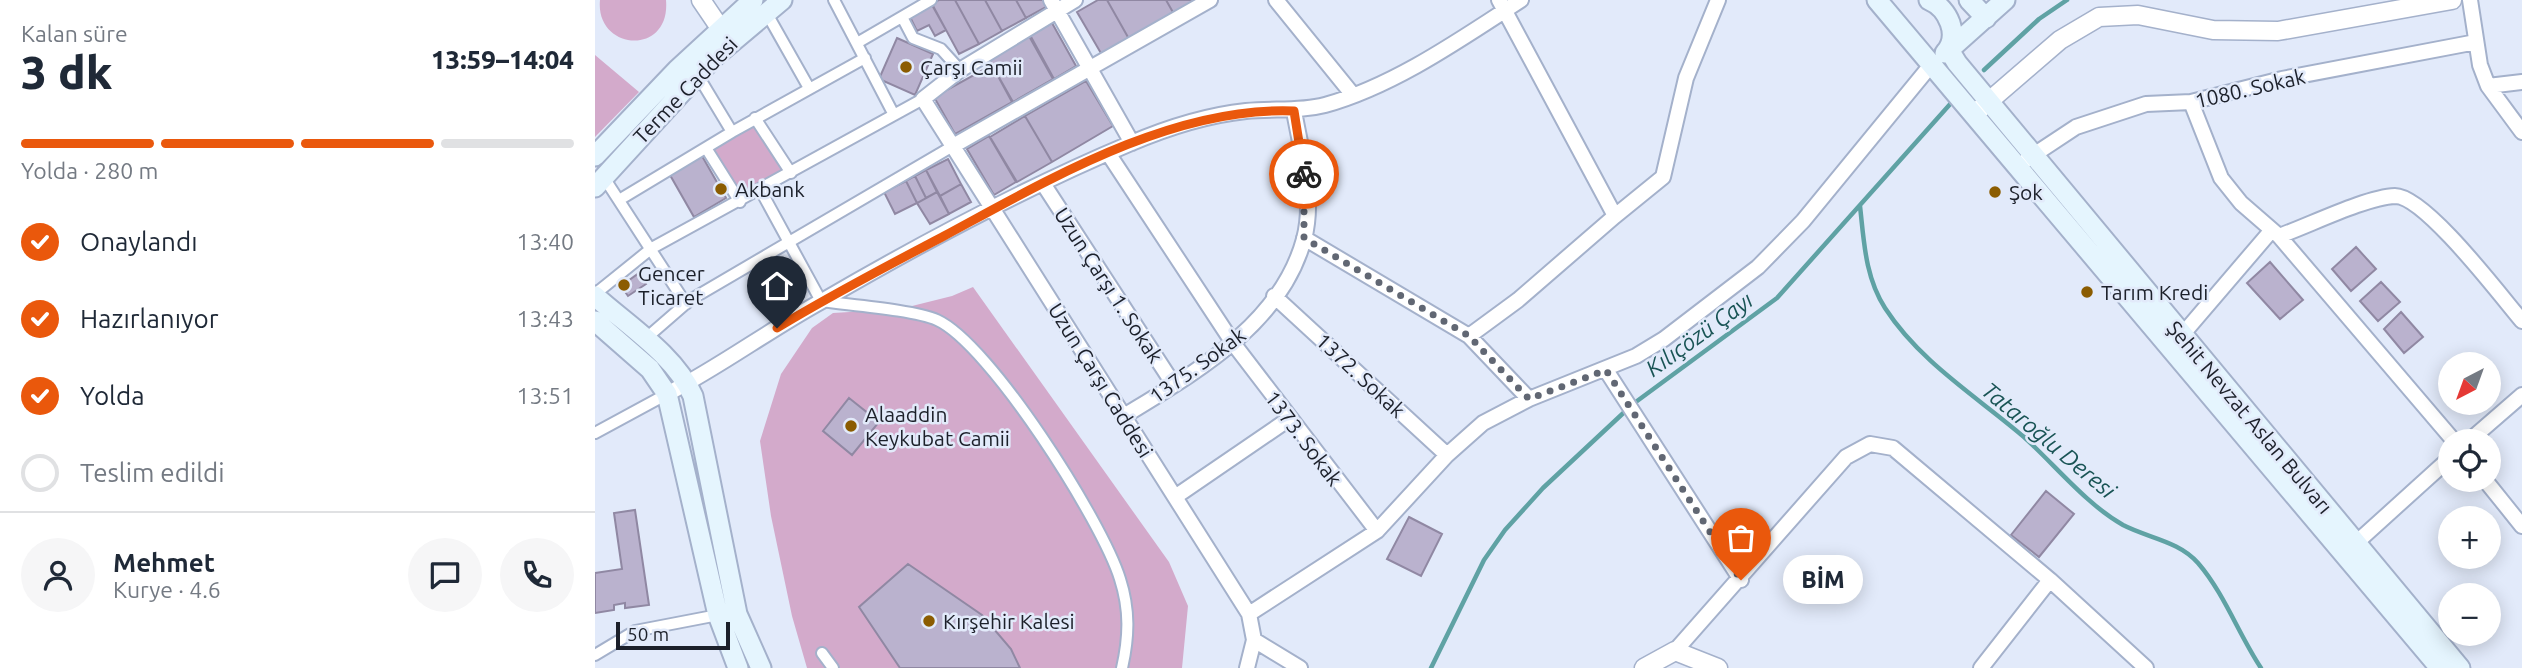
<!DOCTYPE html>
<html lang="tr">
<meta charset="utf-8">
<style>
:root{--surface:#fff;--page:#f6f6f7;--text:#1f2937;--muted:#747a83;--line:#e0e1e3;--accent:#ea580c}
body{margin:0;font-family:Ubuntu,sans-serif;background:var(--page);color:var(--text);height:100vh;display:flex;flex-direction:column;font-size:26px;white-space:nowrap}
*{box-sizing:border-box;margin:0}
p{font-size:23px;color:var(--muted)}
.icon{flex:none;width:38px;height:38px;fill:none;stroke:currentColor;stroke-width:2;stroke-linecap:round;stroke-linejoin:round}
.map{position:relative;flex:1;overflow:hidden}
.side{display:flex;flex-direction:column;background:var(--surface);width:595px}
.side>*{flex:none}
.needle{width:46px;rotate:221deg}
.controls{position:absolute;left:1843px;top:352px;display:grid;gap:14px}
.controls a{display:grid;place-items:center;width:63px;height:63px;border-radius:50%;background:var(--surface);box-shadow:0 4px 18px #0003;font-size:35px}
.scale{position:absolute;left:21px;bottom:18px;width:114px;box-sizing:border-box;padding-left:7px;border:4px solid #1c202a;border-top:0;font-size:19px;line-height:24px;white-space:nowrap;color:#1c202a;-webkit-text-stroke:5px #e2eafa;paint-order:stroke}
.pin{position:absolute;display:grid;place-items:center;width:60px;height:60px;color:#fff;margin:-72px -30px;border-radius:50% 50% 50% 0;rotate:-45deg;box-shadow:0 0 7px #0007}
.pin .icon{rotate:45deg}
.courier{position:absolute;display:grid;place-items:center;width:70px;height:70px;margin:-35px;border:5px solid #ea580c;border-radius:50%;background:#fff;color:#222;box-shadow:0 2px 9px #0007}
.bubble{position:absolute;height:49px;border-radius:24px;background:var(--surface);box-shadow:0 4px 18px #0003;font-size:23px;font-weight:800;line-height:49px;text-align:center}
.headline em{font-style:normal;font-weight:800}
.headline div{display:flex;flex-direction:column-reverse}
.headline{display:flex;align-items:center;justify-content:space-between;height:119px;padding:0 21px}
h1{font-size:46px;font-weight:800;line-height:52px}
.bar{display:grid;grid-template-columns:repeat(4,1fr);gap:10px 7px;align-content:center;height:84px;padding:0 21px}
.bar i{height:9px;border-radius:5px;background:var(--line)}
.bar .current{background:var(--accent)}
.bar p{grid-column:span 4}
.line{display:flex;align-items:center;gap:18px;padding:0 21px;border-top:2px solid var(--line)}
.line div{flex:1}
.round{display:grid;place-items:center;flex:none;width:74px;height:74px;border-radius:37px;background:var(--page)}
ol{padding:0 21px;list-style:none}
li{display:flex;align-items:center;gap:21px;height:77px}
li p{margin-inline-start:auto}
li .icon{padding:7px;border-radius:50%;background:var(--accent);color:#fff;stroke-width:4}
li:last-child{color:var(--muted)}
li i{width:38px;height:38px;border:4px solid var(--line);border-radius:50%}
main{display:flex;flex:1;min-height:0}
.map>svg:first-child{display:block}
.green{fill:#d3aacb}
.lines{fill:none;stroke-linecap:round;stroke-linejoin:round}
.stream{stroke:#5fa2a4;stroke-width:4.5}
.building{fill:#bab2ce;stroke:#9088a3;stroke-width:2}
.pedestrian-casing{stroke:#a4b1cb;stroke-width:14}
.minor-casing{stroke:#a4b1cb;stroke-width:18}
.tertiary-casing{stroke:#a4b1cb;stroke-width:21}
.secondary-casing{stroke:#a4b1cb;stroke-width:23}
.pedestrian{stroke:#fff;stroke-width:10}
.minor{stroke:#fff;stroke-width:14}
.tertiary{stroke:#fff;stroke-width:18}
.secondary{stroke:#e5f5fe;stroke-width:19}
.done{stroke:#616773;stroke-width:7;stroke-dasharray:0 12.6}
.route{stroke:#ea580c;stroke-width:9}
.poi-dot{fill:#8b5c01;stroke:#e2eafa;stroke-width:2.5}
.labels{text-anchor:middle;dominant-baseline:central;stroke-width:5;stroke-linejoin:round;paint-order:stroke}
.poi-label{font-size:21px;fill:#1c202a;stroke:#e2eafa;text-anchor:start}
.street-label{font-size:21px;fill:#1c202a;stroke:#e2eafa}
.water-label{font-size:23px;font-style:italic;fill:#195455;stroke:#e2eafa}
</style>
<main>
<section class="side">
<div class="headline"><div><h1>3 dk</h1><p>Kalan süre</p></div><em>13:59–14:04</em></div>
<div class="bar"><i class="current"></i><i class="current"></i><i class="current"></i><i></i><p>Yolda · 280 m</p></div>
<ol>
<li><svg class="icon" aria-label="check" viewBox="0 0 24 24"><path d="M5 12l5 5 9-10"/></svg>Onaylandı<p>13:40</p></li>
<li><svg class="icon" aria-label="check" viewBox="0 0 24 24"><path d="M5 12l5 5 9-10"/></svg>Hazırlanıyor<p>13:43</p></li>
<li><svg class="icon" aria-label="check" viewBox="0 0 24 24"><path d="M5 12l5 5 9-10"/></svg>Yolda<p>13:51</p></li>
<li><i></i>Teslim edildi</li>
</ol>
<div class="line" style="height:126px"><a class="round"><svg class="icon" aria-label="person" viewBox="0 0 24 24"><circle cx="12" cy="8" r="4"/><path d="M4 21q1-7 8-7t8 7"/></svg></a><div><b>Mehmet</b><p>Kurye · 4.6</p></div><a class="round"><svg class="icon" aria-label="chat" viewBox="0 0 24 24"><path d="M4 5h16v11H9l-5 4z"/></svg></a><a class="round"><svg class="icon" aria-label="phone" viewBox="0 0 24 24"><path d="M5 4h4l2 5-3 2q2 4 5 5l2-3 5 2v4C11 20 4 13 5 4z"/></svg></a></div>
</section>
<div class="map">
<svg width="1927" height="668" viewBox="0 0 1927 668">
<rect width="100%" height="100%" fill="#e2eafa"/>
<!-- green -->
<path class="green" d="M5 0H71C76 57 0 51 5 0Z
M0 55 44 92 0 137Z
M160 118 196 173 145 202 111 148Z
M378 287 574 562 593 606 587 668H212L197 616 176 516 165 441 186 374 217 328 238 313 305 309 357 296Z"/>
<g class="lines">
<!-- stream -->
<path class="stream" d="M1389 70 1444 19 1472 0
M1265 206C1269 241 1270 277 1290 308 1325 362 1381 396 1429 437 1460 465 1491 504 1528 525 1553 538 1584 541 1603 563 1629 593 1644 635 1666 668
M836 668 889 560 910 530 948 488 1038 404 1182 298 1357 102"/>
</g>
<!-- building -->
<path class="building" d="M344 0H360L384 44 364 54 337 4Z
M360 0H390L407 31 384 44Z
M390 0H421L431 18 407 31Z
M421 0H450L453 6 431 18Z
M503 0H512L534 39 507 55 482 12Z
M512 0H571L579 14 534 39Z
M571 0H602L579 14Z
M337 5 351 30 340 36 334 25 322 31 315 17Z
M457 23 481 66 459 79 435 35Z
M434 36 458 79 418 102 393 58Z
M302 38 338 54 320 95 284 79Z
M397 65 417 102 360 134 339 97Z
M491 81 518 126 457 162 430 116Z
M430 116 457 162 422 182 395 137Z
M394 136 421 182 399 195 372 149Z
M107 156 131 198 99 217 75 175Z
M353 159 366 184 345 196 331 170Z
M331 170 342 192 331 198 320 176Z
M320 176 331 198 322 203 311 181Z
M311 181 322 203 300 214 289 192Z
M366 184 376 202 354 214 345 196Z
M342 192 354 214 335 224 322 203Z
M1761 247 1781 269 1756 291 1737 269Z
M1675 262 1708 300 1685 319 1652 283Z
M44 273 51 284 33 296 26 286Z
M1786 282 1805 302 1783 321 1765 301Z
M1806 312 1828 337 1809 353 1789 329Z
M254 398 284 422 257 455 228 431Z
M1451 491 1479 514 1444 557 1416 535Z
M40 510 54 605 30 608V603L19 605V610L0 613V573L27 569 19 513Z
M814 517 847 534 826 576 792 559Z
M313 564 387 615 416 649 425 668H305L264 607Z"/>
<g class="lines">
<!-- pedestrian casing -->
<g class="pedestrian-casing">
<path id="pedestrian" d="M239 0 299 115
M171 12 214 88
M307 17 318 38 346 49 365 70
M262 43 336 0
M102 74 137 132 270 58
M160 118 196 173
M111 148 145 202
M8 176 91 304
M166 191 226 301C254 305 320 310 342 320 395 344 507 521 525 579 535 610 534 637 527 668
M24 200 137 132
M0 294 57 248 328 99
M49 340 95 300 358 146
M0 433 72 394
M227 653 238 668
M0 655 40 631 123 615"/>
</g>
<!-- minor casing -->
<g class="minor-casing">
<path id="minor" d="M456 0 537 143
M480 0 365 70 328 99 654 614 659 640 652 668
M681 0 758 95
M1875 0 1885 65 1893 86 1927 132
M1893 86 1927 82
M1596 102 1626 178 1646 203 1684 236 1859 441
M358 146 615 0
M513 153 638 343 782 531
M1431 160 1481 127 1551 104 1596 102 1687 79 1881 42
M449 185 579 385
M1020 216 1068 177 1091 78 1123 0
M1684 236C1713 226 1771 197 1800 196 1830 196 1905 295 1927 321
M709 238 874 336 934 399
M679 296 852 455
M1587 335 1676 231
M874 336 923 300 1020 216 904 0
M1011 370 1146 580
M72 394C126 366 174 330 227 301 325 244 429 188 534 144 569 129 613 115 651 111 678 108 703 112 730 105 799 86 866 39 926 0
M529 416C599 373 686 325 709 239 720 198 706 151 699 111
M1874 441 1927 395
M1890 480 1927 526
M580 497 694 419
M1761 543 1855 458
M654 614 782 531 852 455 888 423 934 399 1041 356 1069 339 1163 267 1208 221 1336 65
M659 640 705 668
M1080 651 1251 457 1275 444 1298 448 1455 580 1551 668
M1386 668 1455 580"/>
</g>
<!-- tertiary casing -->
<g class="tertiary-casing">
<path id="tertiary" d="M106 0 125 28
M1385 109 1465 40 1504 17 1543 15 1618 30 1683 31 1857 0
M1049 668 1080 651 1123 668"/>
</g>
<!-- secondary casing -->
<g class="secondary-casing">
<path id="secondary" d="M1282 0 1845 668
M1334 0C1353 8 1366 36 1350 53
M1374 0 1391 18
M1410 0 1354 50 1362 63 1865 668
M0 156 82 70 158 0
M0 187 118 58 187 0
M0 296C32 325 80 355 98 396L142 614 166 668
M0 321 55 369 72 394 123 615 143 668"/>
</g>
<!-- pedestrian -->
<use href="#pedestrian" class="pedestrian"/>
<!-- minor -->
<use href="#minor" class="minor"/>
<!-- tertiary -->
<use href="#tertiary" class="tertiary"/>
<!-- secondary -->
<use href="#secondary" class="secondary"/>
</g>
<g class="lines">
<!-- done -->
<path class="done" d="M709 174V238L874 336 934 399 1011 370 1146 580"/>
<!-- route -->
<path class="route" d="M182 328C236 295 292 266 349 236 453 180 577 106 699 111L709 174"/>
</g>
<!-- markers -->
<g class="poi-dot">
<circle cx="311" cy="67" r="7"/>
<circle cx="126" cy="189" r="7"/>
<circle cx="1400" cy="192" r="7"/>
<circle cx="29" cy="285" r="7"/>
<circle cx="1492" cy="292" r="7"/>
<circle cx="256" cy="426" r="7"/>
<circle cx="334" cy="621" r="7"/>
</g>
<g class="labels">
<!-- poi labels -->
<g class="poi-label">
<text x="325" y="67">Çarşı Camii</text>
<text x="140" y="189">Akbank</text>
<text x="1414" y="192">Şok</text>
<text x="43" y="273">Gencer<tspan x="43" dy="24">Ticaret</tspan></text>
<text x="1506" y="292">Tarım Kredi</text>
<text x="270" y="414">Alaaddin<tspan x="270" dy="24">Keykubat Camii</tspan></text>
<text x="348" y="621">Kırşehir Kalesi</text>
</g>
<!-- street labels -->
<g class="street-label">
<text transform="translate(1655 88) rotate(-13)">1080. Sokak</text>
<text transform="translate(90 90) rotate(-46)">Terme Caddesi</text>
<text transform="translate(514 285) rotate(57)">Uzun Çarşı 1. Sokak</text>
<text transform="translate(602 365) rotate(-36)">1375. Sokak</text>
<text transform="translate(766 375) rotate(43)">1372. Sokak</text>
<text transform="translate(506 380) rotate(58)">Uzun Çarşı Caddesi</text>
<text transform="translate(1655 417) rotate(50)">Şehit Nevzat Aslan Bulvarı</text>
<text transform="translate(709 438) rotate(53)">1373. Sokak</text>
</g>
<!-- water labels -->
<g class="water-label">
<text transform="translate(1104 334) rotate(-36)">Kılıçözü Çayı</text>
<text transform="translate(1454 440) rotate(40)">Tataroğlu Deresi</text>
</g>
</g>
</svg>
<div class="controls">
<a><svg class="needle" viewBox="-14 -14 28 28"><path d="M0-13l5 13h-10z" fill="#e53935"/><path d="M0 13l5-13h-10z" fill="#747a83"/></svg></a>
<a><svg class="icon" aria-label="locate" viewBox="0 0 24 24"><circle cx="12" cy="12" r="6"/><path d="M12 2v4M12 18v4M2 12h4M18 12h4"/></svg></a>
<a>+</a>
<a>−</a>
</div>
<div class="scale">50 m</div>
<div class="pin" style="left:1146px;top:580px;background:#ea580c"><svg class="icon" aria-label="bag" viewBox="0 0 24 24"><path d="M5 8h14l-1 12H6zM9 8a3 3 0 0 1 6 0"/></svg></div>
<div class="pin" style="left:182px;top:328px;background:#1f2937"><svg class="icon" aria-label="home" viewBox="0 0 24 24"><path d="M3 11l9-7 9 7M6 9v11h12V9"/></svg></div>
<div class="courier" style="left:709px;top:174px"><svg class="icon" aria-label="bike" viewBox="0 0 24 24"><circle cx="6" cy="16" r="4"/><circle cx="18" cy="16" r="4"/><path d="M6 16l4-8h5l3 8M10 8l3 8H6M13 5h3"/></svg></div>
<div class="bubble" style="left:1188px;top:555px;width:80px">BİM</div>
</div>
</main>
